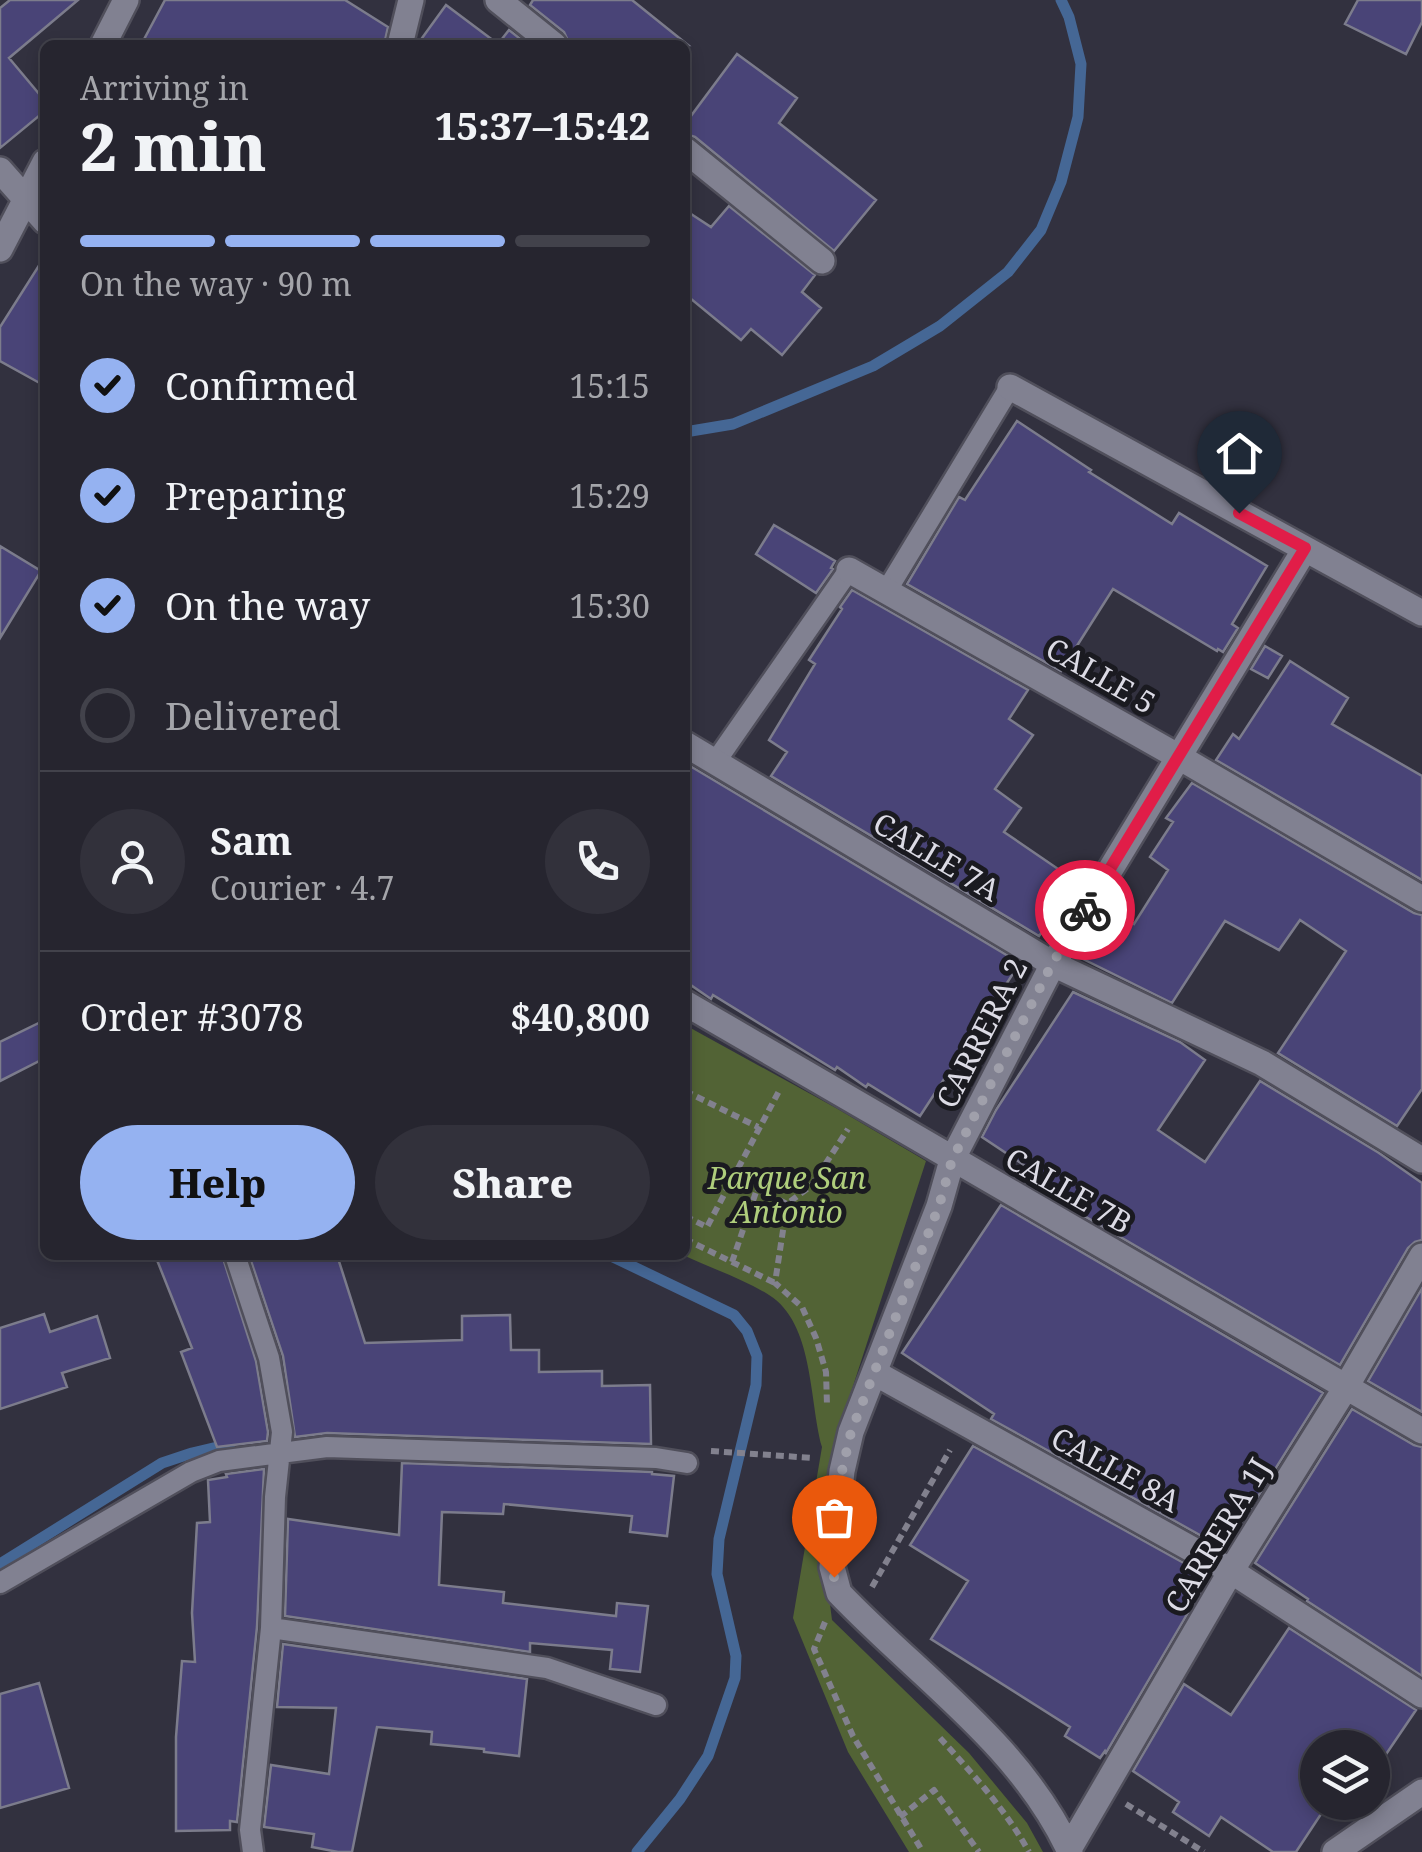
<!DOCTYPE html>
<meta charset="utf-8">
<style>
:root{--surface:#26252f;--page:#32313b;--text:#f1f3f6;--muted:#a4a5aa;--line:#42424b;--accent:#95b2f1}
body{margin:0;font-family:"Noto Serif",serif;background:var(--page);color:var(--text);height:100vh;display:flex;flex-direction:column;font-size:38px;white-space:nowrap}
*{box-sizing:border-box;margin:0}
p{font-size:32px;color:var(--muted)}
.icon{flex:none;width:55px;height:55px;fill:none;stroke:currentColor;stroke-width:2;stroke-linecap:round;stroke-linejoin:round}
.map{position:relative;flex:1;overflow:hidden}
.sheet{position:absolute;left:40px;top:40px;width:650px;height:1220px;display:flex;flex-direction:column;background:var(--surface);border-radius:15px;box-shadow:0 5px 15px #0003,0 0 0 2px var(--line)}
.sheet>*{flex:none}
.tools{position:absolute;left:1300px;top:1730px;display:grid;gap:20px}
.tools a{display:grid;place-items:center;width:90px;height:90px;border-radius:50%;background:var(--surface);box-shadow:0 5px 15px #0003,0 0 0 2px var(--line);font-size:50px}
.pin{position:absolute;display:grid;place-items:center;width:85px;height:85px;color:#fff;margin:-102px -42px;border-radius:50% 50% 50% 0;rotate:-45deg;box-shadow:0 0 10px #0007}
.pin .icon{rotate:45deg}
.courier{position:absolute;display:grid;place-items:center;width:100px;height:100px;margin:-50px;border:8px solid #e11d48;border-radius:50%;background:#fff;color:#222;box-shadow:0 2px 12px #0007}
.head em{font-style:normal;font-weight:800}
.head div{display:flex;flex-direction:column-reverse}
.head{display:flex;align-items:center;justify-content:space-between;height:170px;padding:0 40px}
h1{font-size:65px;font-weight:800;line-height:75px}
.bar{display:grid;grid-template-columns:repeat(4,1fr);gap:15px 10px;align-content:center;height:120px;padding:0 40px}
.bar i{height:12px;border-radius:8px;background:var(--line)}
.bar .selected{background:var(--accent)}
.bar p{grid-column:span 4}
.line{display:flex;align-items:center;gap:25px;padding:0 40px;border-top:2px solid var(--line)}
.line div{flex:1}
.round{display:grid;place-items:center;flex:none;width:105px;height:105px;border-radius:52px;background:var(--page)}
ol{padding:0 40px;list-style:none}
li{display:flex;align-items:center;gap:30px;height:110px}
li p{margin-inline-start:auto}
li .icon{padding:10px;border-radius:50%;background:var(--accent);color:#111;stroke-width:4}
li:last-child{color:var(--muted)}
li i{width:55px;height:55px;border:5px solid var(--line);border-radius:50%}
.cta{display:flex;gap:20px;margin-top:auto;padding:20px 40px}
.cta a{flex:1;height:115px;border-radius:60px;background:var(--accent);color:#111;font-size:40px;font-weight:800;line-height:115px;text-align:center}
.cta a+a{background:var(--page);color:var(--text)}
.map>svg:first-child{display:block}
.green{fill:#526335}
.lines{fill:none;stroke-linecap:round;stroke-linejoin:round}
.stream{stroke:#456795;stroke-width:11}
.building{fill:#494477;stroke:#7c7c8c;stroke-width:2.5}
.service-casing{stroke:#504f5b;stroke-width:25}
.minor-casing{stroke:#504f5b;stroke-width:30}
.path{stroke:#82818e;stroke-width:6;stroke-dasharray:8 5;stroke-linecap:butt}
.service{stroke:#818191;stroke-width:20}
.minor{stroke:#818191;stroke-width:25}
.done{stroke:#a0a0ab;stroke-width:10;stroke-dasharray:0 18}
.route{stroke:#e11d48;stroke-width:12}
.labels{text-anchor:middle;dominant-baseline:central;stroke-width:10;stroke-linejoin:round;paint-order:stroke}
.street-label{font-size:30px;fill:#dcdbe5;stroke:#1a1a20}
.park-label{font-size:30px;font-style:italic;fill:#afce7c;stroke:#1a1a20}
</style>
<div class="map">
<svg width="1422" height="1852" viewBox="0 0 1422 1852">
<rect width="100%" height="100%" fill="#32313f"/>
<!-- green -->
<path class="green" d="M685 1025 836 1108 926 1161 843 1417 823 1549 832 1620 969 1753 1027 1823 1043 1852H909L848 1752 793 1618 822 1447C809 1400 814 1323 769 1295 744 1279 710 1268 683 1255H685Z"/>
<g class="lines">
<!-- stream -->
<path class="stream" d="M685 432 733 424 873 366 940 326 1008 272 1041 230 1061 182 1078 117 1081 64 1069 17 1061 0
M609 1255 734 1315 747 1331 757 1356 756 1385 719 1539 717 1574 736 1656 735 1678 708 1756 680 1799 637 1852
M0 1564 162 1463 192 1453 230 1444"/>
</g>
<!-- building -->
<path class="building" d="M10 0H78L9 58 45 101V111L0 148V8Z
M165 0H345L388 27 384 45H141Z
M533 0H632L688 45H570L564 32 530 5Z
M1358 0H1422V22L1406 54 1345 24Z
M446 5 498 44 509 30 528 45H417Z
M737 54 797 98 779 123 876 200 834 251 695 137 685 134V124Z
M729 206 815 275 802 292 821 308 782 355 751 329 741 340 685 294V210L711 227Z
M45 256V386L0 361V327Z
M1017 421 1091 470 1089 472 1172 524 1179 513 1267 566 1232 624 1238 628 1223 652 1218 649 1217 651 1113 589 1061 671 907 584 959 497 965 500Z
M774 525 835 561 831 568 833 569 816 593 756 554Z
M0 546 41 571 0 638Z
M852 590 1028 690 1009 719 1033 735 995 789 1021 808 1004 832 1064 873 1048 897 1066 910 1050 938 1042 932 1039 936 771 776 787 752 769 740 815 664 809 660 842 609 840 607Z
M1265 646 1282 656 1268 678 1251 669Z
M1290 661 1348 698 1332 724 1422 776V880L1216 760 1233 734 1239 739Z
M685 763 1020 963 920 1116 868 1084 866 1087 837 1067 835 1070 713 995 711 999 685 981Z
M1192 783 1414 913 1422 915V1089L1397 1126 1278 1053 1346 951 1300 920 1279 950 1225 921 1172 1003 1077 956 1107 906 1134 924 1168 870 1150 857 1173 822 1166 818Z
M1073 992 1180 1042 1205 1060 1158 1130 1205 1162 1260 1081 1379 1153 1422 1183V1240L1415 1242 1408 1248 1340 1365 1019 1178 1027 1167 982 1137 996 1110Z
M45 1020V1058L0 1081V1042Z
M1001 1205 1323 1393 1225 1549 991 1419 994 1414 902 1353Z
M155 1255H222L256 1361 268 1432 267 1441 217 1447 181 1352 192 1348Z
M249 1255H337L365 1343 462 1340V1316L510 1315 511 1350H539V1372L602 1371V1386L650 1385 651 1444 327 1433 295 1437 283 1356Z
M1422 1288V1412L1368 1381Z
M44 1314 50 1332 97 1316 110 1358 62 1373 67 1387 0 1409V1328Z
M1352 1409 1414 1445 1422 1447V1676L1307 1601 1308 1599 1255 1563Z
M973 1446 1209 1577 1106 1753 1105 1751 1100 1758 1065 1736 1070 1727 931 1639 968 1581 910 1545Z
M402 1463 652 1472V1474L674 1476 667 1536 630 1532 632 1516 504 1504 503 1514 442 1512 439 1585 504 1592 503 1603 616 1616 617 1603 648 1606 640 1672 610 1669 612 1650 530 1643V1652L285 1616 288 1519 399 1535Z
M264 1469 257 1627 237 1822 230 1821V1830L176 1831V1737L182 1661 195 1662 192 1613 197 1523 210 1522 208 1480 227 1477 226 1474Z
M1289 1628 1416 1710 1372 1775V1748H1318V1802H1329L1296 1852H1273L1221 1817 1209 1836 1173 1812 1179 1802 1133 1771 1184 1684 1231 1715Z
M283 1644 527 1679 519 1756 484 1752V1749L431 1744 432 1732 377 1727 352 1852H338L312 1847 314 1834 264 1827 271 1765 329 1774 336 1708 277 1707Z
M39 1683 69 1788 0 1808V1694Z"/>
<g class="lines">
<!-- service casing -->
<g class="service-casing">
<path id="service" d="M887 590 1010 387
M716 761 849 570
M235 1255 269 1358 282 1432 275 1497 271 1628 250 1830 253 1852
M0 1583 191 1472 219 1461 327 1447 656 1458 687 1463
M271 1628 547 1668 656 1705"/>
</g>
<!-- minor casing -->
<g class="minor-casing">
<path id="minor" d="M498 0 554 45
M103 45 126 0
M400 45 411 0
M685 150 822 261
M0 170 45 221
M0 249 45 162
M1010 387 1422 613
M849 570 1179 757 1422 899
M685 744 1053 964 1262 1063 1422 1160
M685 1003 1422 1431
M875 1373 1231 1571 1422 1695
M1069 1849 1231 1571 1346 1387 1422 1256
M1070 1852C1020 1744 919 1677 839 1593L832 1567 842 1471 851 1432 939 1206 952 1160 1053 964 1305 549
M1335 1852 1422 1792"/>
</g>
<!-- path -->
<path class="path" d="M685 1091 758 1127
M733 1176 787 1204 812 1185 848 1129
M787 1204 775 1283 802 1307 816 1338 826 1372 827 1405
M685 1216 707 1227 779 1091
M685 1239 775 1283
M732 1262 757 1189
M711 1451 813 1458
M872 1587 950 1450
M825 1622 814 1649 853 1736 923 1852
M940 1738C972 1773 1006 1810 1029 1852
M1126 1804 1204 1852
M900 1817 934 1790 979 1852"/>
<!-- service -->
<use href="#service" class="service"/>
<!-- minor -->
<use href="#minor" class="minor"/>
</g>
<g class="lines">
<!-- done -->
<path class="done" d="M834 1577 832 1567 842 1471 851 1432 939 1206 952 1160 1052 964 1085 910"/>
<!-- route -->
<path class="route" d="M1085 910 1305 548 1239 513"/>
</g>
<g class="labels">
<!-- street labels -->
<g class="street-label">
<text transform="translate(1101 675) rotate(30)">CALLE 5</text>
<text transform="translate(937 856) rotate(31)">CALLE 7A</text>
<text transform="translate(981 1033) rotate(-63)">CARRERA 2</text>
<text transform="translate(1069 1190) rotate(30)">CALLE 7B</text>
<text transform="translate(1116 1469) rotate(29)">CALLE 8A</text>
<text transform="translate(1217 1535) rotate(-59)">CARRERA 1J</text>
</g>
<!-- park labels -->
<g class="park-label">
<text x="787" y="1177">Parque San<tspan x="787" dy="34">Antonio</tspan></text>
</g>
</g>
</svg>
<div class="tools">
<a><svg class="icon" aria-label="layers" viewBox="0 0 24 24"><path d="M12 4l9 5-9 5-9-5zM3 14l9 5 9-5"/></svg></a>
</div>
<div class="pin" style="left:834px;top:1577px;background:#ea580c"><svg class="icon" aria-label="bag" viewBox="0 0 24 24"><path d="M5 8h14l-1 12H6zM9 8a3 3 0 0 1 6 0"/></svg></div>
<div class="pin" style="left:1239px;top:513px;background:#1f2937"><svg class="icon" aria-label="home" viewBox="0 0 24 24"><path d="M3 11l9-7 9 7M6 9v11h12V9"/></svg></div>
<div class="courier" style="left:1085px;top:910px"><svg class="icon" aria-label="bike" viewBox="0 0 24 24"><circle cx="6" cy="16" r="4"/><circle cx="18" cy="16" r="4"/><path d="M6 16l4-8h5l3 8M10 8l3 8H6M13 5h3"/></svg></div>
<section class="sheet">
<div class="head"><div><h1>2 min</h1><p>Arriving in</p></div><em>15:37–15:42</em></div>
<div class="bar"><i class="selected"></i><i class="selected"></i><i class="selected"></i><i></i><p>On the way · 90 m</p></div>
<ol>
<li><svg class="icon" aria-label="check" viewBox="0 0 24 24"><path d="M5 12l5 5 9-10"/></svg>Confirmed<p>15:15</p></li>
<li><svg class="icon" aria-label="check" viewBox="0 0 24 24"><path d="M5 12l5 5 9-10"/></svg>Preparing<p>15:29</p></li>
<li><svg class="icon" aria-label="check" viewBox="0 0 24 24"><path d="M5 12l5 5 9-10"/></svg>On the way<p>15:30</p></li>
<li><i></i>Delivered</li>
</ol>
<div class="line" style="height:180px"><a class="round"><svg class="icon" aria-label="person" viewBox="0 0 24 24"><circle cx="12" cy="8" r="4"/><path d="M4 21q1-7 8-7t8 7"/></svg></a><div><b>Sam</b><p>Courier · 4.7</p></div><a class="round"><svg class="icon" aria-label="phone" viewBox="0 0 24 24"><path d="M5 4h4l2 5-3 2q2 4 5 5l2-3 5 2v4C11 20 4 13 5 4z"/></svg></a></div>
<div class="line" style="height:130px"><div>Order #3078</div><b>$40,800</b></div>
<div class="cta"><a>Help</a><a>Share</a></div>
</section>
</div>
